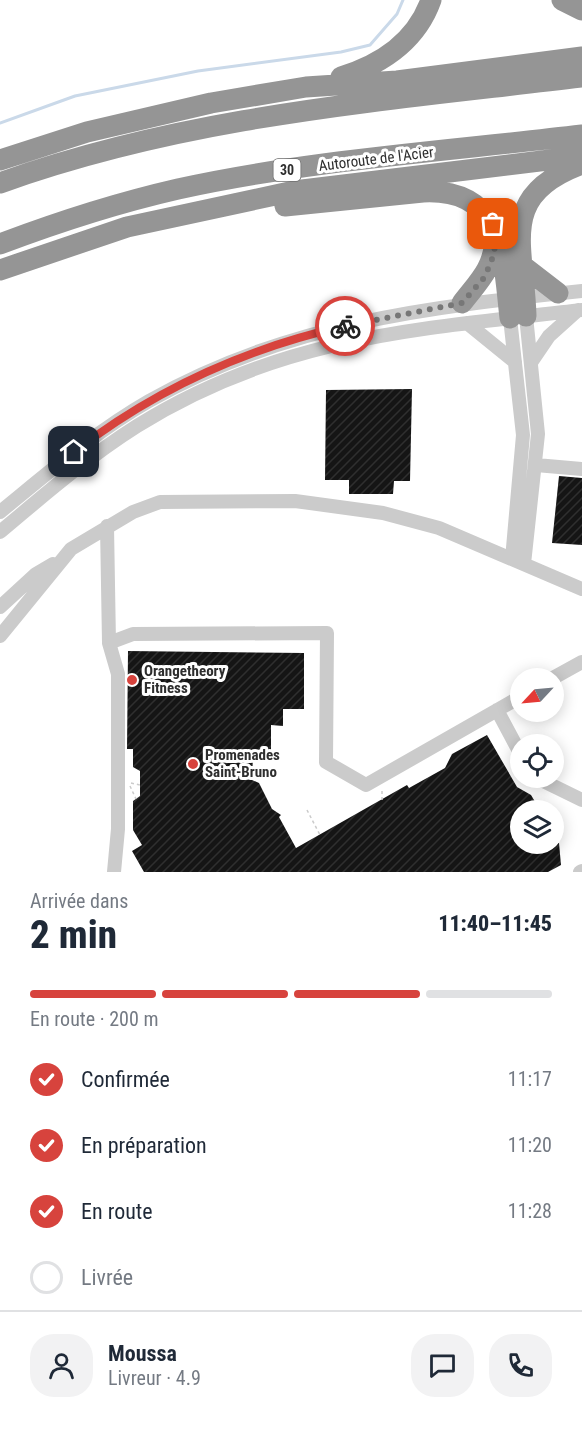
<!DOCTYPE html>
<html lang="fr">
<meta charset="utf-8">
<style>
:root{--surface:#fff;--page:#f2f2f3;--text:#1f2937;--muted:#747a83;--line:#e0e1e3;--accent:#d7433d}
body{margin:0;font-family:"Roboto Condensed",sans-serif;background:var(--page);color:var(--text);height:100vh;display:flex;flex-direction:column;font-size:22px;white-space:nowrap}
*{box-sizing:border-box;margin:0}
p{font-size:20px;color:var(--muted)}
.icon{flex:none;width:33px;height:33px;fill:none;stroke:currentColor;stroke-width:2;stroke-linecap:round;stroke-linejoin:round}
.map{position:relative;height:872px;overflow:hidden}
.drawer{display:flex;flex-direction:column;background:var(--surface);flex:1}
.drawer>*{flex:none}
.needle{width:39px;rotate:244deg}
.buttons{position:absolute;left:510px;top:668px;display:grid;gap:12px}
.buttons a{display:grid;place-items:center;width:54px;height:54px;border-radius:50%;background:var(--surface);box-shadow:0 3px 15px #0003;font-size:30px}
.pin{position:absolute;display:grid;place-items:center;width:51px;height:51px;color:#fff;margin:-26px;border-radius:12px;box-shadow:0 3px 9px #0006}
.courier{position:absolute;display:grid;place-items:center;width:60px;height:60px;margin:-30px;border:4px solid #d7433d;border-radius:50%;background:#fff;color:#222;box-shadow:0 2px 8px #0007}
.overview em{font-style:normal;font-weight:800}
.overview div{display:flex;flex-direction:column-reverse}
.overview{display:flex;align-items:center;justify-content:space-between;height:102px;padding:0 30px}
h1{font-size:39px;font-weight:800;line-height:45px}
.bar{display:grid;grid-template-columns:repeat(4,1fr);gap:9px 6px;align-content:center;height:72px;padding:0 30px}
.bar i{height:8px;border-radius:4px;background:var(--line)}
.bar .current{background:var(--accent)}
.bar p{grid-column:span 4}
.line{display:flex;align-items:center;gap:15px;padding:0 30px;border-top:2px solid var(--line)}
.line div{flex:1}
.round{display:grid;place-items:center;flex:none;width:63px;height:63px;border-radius:24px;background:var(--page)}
ol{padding:0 30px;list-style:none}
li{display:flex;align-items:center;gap:18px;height:66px}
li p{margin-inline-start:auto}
li .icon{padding:6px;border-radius:50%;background:var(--accent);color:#fff;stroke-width:4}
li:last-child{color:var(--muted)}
li i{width:33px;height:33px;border:3px solid var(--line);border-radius:50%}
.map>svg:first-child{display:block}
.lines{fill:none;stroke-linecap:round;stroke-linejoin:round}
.stream{stroke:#cad9e9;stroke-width:3}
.building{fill:url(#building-hatch)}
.path{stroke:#cbcbcb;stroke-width:1.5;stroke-dasharray:3 3;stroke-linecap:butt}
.minor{stroke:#cbcbcb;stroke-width:14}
.highway{stroke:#959595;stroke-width:21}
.done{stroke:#777;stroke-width:6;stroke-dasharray:0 10.8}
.route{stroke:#d7433d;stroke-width:8}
.poi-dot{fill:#d7433d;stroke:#fff;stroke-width:2}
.labels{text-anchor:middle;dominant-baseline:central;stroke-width:6;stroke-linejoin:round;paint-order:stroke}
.shield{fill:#fff;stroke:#6d6d6d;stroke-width:1.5}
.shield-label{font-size:14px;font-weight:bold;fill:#2e2e2e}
.street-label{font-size:15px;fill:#2e2e2e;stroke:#fff}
.poi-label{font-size:15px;font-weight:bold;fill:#2e2e2e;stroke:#fff;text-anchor:start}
</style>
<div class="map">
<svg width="582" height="872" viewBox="0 0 582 872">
<defs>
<pattern id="building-hatch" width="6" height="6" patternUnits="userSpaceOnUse" patternTransform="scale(1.5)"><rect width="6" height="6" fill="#151515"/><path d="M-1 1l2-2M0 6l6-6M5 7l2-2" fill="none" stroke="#2f2f2f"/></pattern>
</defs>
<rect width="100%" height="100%" fill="#fff"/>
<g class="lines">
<!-- stream -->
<path class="stream" d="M0 123 75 96 198 71 341 52 370 45 397 14 403 0"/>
</g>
<!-- building -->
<path class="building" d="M412 389 410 481H394L393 494H349V480H325L326 390Z
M559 476 582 478V545L552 543Z
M128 651 304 653V709H283V726L271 725V757H253L252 780 259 783 272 809 281 815 279 817 296 848 407 785 409 788 445 768 452 754 487 735 517 787 531 795 540 810H520V843H559L561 865 548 872H144L132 851 142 845 133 830V801L140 796V771L133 767V749H127Z"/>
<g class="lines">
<!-- path -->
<path class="path" d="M252 761H278
M131 783 140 785
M130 786 136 799
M382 791V800
M307 810 320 835"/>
<!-- minor -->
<path class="minor" d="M510 318 523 435 512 559
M467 323 515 362
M532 361 549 336 578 310
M536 465 582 469
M0 512C48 473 95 432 149 401 287 323 428 307 582 291
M107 526 109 643 118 674V829L114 872
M0 532C44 495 88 457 137 426 281 336 419 329 582 310
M524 564 538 434 526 316
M0 607 36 574 53 564
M0 636 71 549 133 512 160 502 295 501 383 513 439 528 582 589
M109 643 133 634 327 633 326 762 366 785 520 697
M553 678 582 662
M497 710 520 753
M535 777 582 800
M580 872 582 871"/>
<!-- highway -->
<path class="highway" d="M562 0 582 10
M341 77C382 64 416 42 431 0
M0 160 87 132 211 103 306 87 397 81 582 57
M0 183C189 115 384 101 582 77
M285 206 423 192C505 188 503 258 510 318
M0 244C58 222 117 203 178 189 310 160 448 151 582 135
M523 266 558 293
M0 270 127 227 294 191 582 156
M462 303C478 282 494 268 495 239
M526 316C524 244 497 195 582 164"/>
</g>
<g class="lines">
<!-- done -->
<path class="done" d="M345 326 462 303 483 279 491 263 495 247 493 224"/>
<!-- route -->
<path class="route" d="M74 452C154 390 247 348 345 326"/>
</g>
<!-- markers -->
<g class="poi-dot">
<circle cx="132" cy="680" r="6"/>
<circle cx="193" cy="764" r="6"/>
</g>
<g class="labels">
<!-- shield labels -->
<rect class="shield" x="273.5" y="159" width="27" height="22" rx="4.5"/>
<g class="shield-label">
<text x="287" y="170">30</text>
</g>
<!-- street labels -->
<g class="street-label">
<text transform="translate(376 159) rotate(-7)">Autoroute de l'Acier</text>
</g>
<!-- poi labels -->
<g class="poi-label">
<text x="144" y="671">Orangetheory<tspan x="144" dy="17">Fitness</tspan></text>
<text x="205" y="755">Promenades<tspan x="205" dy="17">Saint-Bruno</tspan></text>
</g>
</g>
</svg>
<div class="buttons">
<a><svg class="needle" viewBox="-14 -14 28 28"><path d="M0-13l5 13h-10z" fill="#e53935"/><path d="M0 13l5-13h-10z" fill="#747a83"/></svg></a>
<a><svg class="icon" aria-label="locate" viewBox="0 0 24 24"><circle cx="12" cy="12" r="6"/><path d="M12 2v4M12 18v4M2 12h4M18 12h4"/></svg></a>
<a><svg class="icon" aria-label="layers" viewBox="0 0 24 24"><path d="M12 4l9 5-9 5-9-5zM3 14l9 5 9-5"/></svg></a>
</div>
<div class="pin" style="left:493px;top:224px;background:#ea580c"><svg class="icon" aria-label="bag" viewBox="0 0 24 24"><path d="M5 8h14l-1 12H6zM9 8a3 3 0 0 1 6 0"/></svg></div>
<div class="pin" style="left:74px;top:452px;background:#1f2937"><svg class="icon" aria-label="home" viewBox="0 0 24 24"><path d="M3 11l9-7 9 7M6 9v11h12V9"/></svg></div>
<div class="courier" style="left:345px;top:326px"><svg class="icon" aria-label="bike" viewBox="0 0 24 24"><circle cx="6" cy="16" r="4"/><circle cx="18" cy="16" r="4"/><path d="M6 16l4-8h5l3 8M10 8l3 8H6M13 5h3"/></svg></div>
</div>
<section class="drawer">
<div class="overview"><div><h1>2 min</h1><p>Arrivée dans</p></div><em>11:40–11:45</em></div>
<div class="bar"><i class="current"></i><i class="current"></i><i class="current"></i><i></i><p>En route · 200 m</p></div>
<ol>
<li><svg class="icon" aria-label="check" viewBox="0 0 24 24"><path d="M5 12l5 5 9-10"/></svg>Confirmée<p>11:17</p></li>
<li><svg class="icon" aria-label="check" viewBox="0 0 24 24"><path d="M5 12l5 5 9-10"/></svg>En préparation<p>11:20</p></li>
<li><svg class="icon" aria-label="check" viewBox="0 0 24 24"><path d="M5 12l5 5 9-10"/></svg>En route<p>11:28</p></li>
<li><i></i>Livrée</li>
</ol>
<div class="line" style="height:108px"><a class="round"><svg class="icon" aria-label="person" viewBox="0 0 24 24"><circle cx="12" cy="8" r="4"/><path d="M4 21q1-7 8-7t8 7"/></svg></a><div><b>Moussa</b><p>Livreur · 4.9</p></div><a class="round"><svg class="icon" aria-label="chat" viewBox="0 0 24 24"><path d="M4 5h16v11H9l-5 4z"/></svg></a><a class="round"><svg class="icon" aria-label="phone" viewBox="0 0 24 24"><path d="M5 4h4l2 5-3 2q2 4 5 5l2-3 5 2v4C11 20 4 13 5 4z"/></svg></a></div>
</section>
